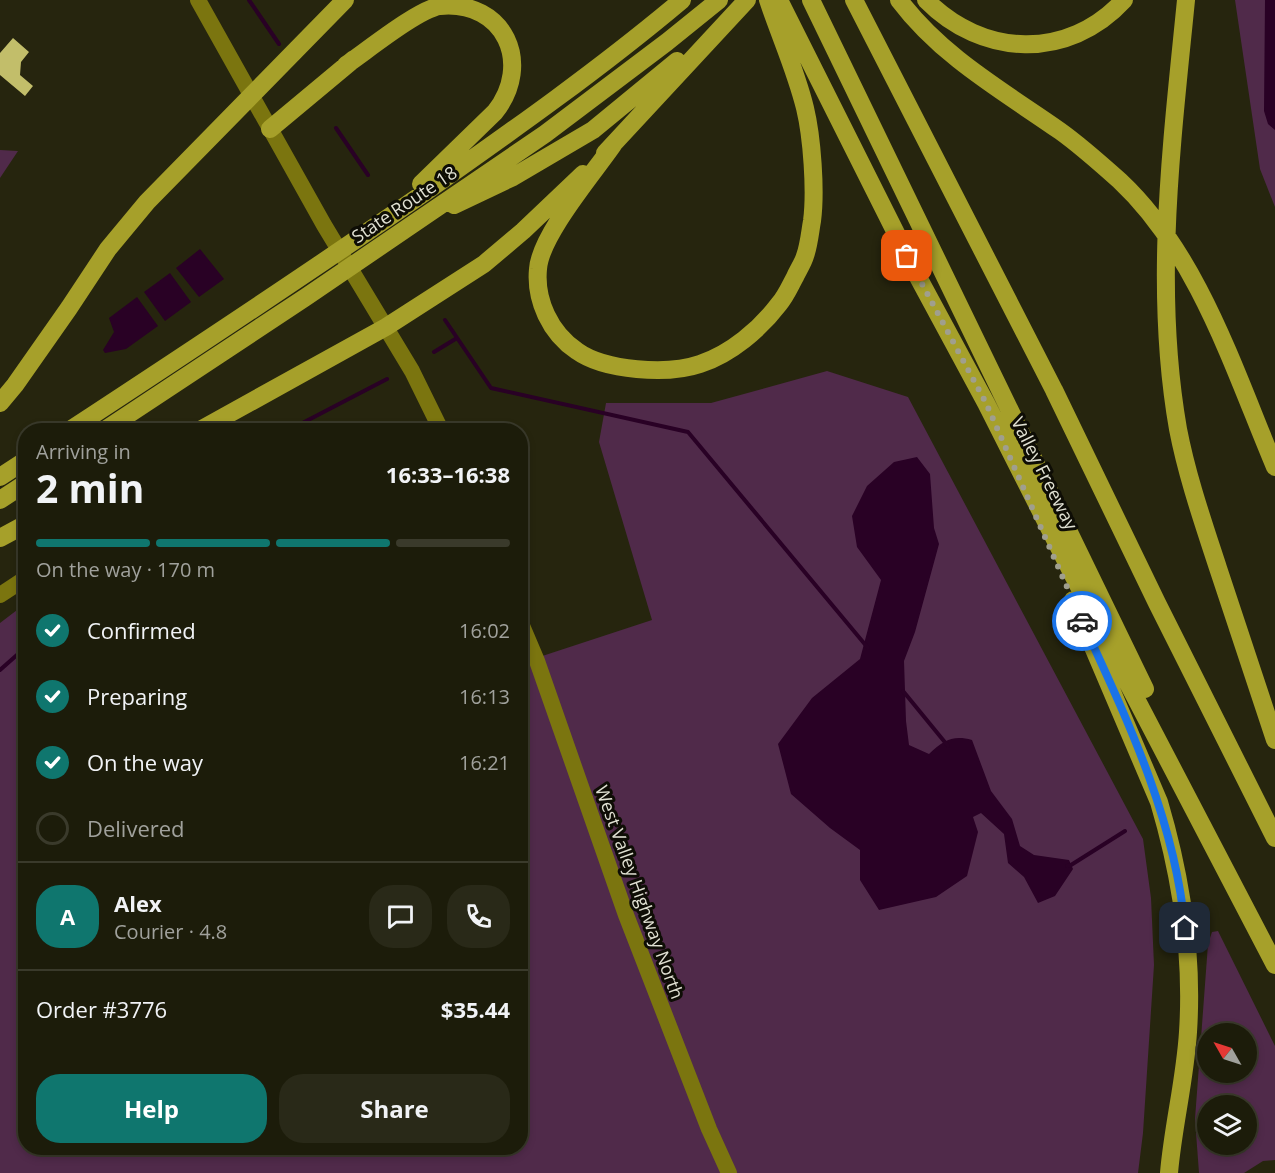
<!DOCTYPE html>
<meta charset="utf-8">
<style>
:root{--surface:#1c1c0a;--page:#292918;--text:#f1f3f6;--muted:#a0a19c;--line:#3a3a2b;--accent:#0f766e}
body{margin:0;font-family:"Open Sans",sans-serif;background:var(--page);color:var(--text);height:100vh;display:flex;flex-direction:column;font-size:22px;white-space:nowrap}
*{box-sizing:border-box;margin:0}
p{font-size:20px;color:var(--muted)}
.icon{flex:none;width:33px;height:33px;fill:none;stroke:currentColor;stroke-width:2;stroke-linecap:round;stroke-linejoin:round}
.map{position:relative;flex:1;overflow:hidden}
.details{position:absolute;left:18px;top:423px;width:510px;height:732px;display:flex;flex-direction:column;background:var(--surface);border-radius:24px;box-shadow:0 3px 9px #0003,0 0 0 2px var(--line)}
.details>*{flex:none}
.needle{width:39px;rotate:309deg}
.controls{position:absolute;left:1197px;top:1023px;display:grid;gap:12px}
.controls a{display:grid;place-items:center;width:60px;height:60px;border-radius:50%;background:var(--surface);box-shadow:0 3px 9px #0003,0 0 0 2px var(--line);font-size:30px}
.pin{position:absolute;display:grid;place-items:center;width:51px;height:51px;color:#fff;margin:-26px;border-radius:12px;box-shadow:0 3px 9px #0006}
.courier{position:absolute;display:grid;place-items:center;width:60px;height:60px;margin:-30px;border:4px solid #1a73e8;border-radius:50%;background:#fff;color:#222;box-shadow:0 2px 8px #0007}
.headline em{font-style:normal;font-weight:700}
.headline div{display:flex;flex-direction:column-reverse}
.headline{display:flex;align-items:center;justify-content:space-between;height:102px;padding:0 18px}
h1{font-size:39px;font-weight:700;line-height:45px}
.bar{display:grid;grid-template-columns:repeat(4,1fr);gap:9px 6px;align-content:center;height:72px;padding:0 18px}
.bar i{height:8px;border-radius:4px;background:var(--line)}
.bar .current{background:var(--accent)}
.bar p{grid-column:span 4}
.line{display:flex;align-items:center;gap:15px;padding:0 18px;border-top:2px solid var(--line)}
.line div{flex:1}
.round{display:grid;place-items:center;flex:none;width:63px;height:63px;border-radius:24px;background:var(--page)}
ol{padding:0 18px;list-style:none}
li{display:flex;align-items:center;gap:18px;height:66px}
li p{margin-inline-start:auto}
li .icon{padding:6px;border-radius:50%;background:var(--accent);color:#fff;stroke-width:4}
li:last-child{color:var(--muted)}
li i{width:33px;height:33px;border:3px solid var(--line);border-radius:50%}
.primary-button{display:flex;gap:12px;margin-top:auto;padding:12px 18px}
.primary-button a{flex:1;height:69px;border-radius:24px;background:var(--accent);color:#fff;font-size:24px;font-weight:700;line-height:69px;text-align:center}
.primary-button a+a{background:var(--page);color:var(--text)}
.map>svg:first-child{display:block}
.green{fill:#502a4a;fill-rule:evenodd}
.water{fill:#290125}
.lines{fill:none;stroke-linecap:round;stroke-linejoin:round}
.stream{stroke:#290125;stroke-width:4}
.building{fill:#c2be6a}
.secondary{stroke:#7b750f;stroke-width:16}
.motorway{stroke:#a6a02a;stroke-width:18}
.done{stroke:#a09f8e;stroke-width:6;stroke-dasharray:0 10.8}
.route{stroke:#1a73e8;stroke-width:8}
.labels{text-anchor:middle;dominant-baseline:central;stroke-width:6;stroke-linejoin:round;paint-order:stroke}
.street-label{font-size:18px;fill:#e1e1d3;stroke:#0e0d05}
</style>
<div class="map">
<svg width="1275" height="1173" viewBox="0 0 1275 1173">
<rect width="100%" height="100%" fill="#26250e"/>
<!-- green -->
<path class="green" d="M1235 0H1275V207L1260 169Z
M0 150 18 151 0 178Z
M827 371 908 397 1143 839 1151 898 1154 965 1143 1133 1138 1173H0V623L25 604 26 1148H520L521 663 652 620 599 442 606 403H711Z
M1218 931 1275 1046V1160L1263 1161 1244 1173H1199L1195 1119 1208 944 1212 932ZM1208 1034H1246V1072H1208ZM1208 1106H1246V1144H1208Z"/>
<!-- water -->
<path class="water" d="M1265 0H1275V130L1268 124 1264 111Z
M200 249 224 279 199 297 176 268Z
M170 273 191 302 165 321 144 292Z
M137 297 158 326 126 349 105 353 103 350 114 332 109 318Z
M917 457 930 474 934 528 939 544 915 632 904 661 906 721 909 745 929 754C944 740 953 735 972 740L991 791 1012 819 1020 846 1034 855 1069 860 1073 869 1055 896 1038 903 1024 877 1008 863 1004 834 981 813 973 817 978 832 967 876 936 897 879 910 860 880V850L830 828 791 794 778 744 812 698 860 659 881 580 857 547 852 516 867 486 894 462Z"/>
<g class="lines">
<!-- stream -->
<path class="stream" d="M249 0 279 44
M336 128 368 175
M445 320 491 388 688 432 868 648
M434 352 457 338
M289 430 387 379
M0 670 26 647
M903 691 948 746
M1067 866 1071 865 1125 831"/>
</g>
<!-- building -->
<path class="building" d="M13 38 29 52 21 62 20 75 33 86 25 96 0 75V53Z"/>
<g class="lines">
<!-- secondary -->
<path class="secondary" d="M198 0 324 225 412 371 441 430
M0 595 26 578
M520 621 537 661 626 915 709 1129 729 1173"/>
<!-- motorway -->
<path class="motorway" d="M779 0 918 277 986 403 1121 670 1275 965
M811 0 1145 689
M854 0 1054 390 1157 603 1275 838
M899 0C942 57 1003 91 1060 131 1081 146 1101 164 1120 181 1198 254 1234 370 1275 467
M926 0C982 57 1068 61 1124 0
M1186 0C1172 142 1153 287 1178 429 1187 476 1203 522 1218 568 1237 625 1256 682 1275 740
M346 65C368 50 417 10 440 6 505 0 533 64 495 112L421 184
M270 129 354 59
M613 145C593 174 540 236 538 269 535 300 550 333 577 351 605 371 668 375 700 364 731 354 760 329 779 304 786 296 790 286 795 277 798 270 803 263 805 256 809 245 810 232 812 221 816 191 812 137 805 108 796 71 780 36 768 0
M605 153 747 0
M454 205 513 177 593 130 677 61
M0 403 15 385 69 308 108 249 147 202 345 0
M70 430C189 352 307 274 424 193 512 131 600 69 682 0
M105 430 306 297 545 134 667 42 719 0
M200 430 386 327 484 264 523 231 583 174
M0 477 26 460
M0 500 26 483
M0 538 26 524
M1073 600 1159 802C1181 876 1193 955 1188 1032 1185 1080 1173 1126 1169 1173"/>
</g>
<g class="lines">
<!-- done -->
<path class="done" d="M907 256 986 403 1082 621"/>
<!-- route -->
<path class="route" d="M1082 621C1127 719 1175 819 1185 928"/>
</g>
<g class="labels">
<!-- street labels -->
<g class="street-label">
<text transform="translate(404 204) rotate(-34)">State Route 18</text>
<text transform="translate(1045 473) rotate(63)">Valley Freeway</text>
<text transform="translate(640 892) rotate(70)">West Valley Highway North</text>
</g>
</g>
</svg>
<div class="controls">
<a><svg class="needle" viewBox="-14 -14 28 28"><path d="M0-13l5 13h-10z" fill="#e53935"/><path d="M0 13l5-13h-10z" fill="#a0a19c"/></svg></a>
<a><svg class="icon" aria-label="layers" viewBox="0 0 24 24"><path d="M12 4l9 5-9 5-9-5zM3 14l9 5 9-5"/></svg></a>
</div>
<div class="pin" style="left:907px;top:256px;background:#ea580c"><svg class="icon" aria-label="bag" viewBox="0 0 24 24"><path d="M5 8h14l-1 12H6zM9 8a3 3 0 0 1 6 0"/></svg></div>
<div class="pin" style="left:1185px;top:928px;background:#1f2937"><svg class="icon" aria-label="home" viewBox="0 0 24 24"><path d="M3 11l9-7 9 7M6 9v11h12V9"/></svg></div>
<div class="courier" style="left:1082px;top:621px"><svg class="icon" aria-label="car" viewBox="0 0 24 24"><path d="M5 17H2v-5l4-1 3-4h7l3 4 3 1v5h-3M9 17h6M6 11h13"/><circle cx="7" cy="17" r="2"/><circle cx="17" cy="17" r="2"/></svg></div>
<section class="details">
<div class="headline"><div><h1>2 min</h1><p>Arriving in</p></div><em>16:33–16:38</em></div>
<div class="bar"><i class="current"></i><i class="current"></i><i class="current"></i><i></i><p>On the way · 170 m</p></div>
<ol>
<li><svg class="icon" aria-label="check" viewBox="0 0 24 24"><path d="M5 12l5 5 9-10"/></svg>Confirmed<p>16:02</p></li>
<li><svg class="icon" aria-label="check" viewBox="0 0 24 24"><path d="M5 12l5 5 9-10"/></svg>Preparing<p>16:13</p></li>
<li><svg class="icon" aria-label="check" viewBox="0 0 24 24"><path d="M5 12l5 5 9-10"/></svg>On the way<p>16:21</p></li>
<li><i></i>Delivered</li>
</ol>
<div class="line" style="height:108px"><b class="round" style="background:var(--accent);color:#fff">A</b><div><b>Alex</b><p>Courier · 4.8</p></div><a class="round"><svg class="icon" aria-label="chat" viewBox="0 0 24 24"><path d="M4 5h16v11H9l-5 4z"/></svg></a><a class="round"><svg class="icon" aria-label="phone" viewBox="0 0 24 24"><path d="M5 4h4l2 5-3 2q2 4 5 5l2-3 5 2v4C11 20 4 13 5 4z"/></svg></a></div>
<div class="line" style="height:78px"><div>Order #3776</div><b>$35.44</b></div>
<div class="primary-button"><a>Help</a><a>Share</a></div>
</section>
</div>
